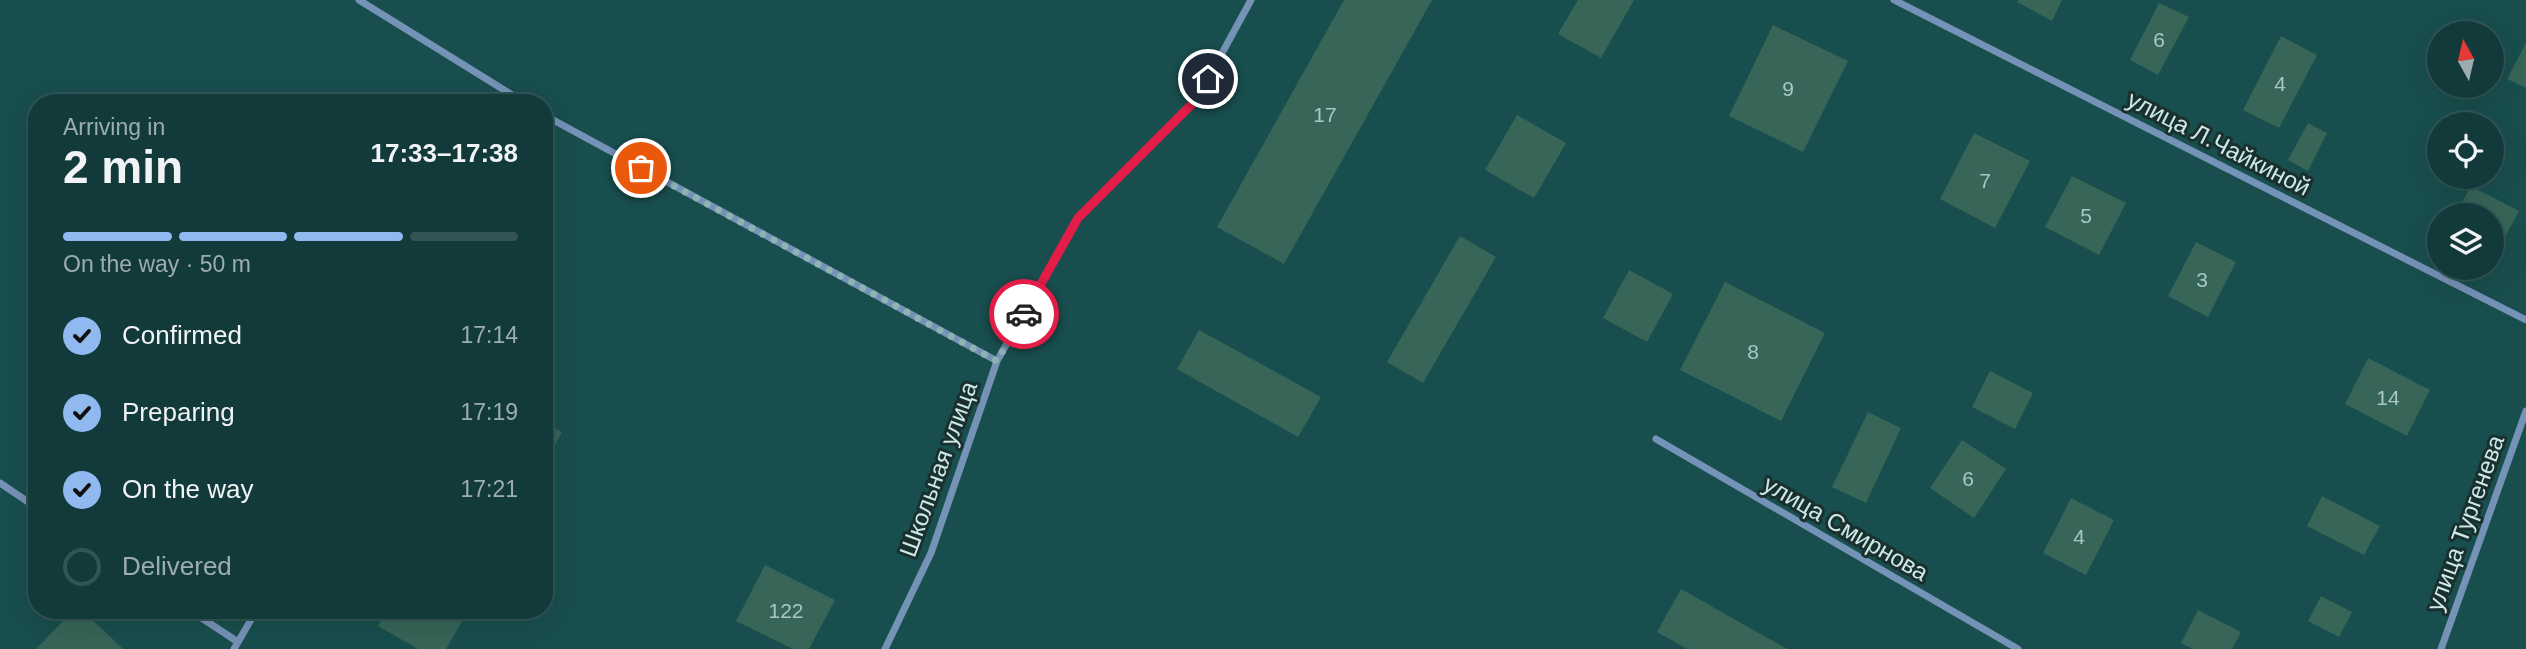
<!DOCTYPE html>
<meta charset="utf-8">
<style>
:root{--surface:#133a3a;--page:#204545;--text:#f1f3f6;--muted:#9dadaf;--line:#325454;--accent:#90b9f0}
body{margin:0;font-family:Arial,sans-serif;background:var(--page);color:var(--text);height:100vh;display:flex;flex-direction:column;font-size:26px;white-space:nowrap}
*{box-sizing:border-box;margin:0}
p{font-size:23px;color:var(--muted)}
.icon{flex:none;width:38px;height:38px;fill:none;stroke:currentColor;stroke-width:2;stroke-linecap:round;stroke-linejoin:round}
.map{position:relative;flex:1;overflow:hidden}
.panel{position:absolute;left:28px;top:94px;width:525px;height:525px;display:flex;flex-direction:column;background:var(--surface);border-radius:28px;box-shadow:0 7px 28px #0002,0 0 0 2px var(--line)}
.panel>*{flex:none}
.needle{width:46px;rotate:352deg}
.tools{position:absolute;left:2427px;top:21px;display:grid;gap:14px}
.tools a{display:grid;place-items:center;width:77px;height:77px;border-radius:50%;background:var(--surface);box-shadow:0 7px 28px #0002,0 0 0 2px var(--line);font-size:35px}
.pin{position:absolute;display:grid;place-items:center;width:60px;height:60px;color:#fff;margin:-30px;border:4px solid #fff;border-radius:50%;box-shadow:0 2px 7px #0007}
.courier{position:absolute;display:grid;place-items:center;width:70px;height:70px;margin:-35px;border:5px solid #e11d48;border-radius:50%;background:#fff;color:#222;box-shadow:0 2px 9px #0007}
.head em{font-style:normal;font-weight:600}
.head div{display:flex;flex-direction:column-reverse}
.head{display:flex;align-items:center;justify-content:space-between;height:119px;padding:0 35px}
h1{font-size:46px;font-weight:600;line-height:52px}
.bar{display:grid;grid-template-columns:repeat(4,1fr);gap:10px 7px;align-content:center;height:84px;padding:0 35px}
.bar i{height:9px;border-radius:5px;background:var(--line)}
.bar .on{background:var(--accent)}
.bar p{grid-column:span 4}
ol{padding:0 35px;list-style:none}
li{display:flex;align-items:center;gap:21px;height:77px}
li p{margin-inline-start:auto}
li .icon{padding:7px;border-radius:50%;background:var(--accent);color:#111;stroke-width:4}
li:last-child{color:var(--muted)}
li i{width:38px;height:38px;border:4px solid var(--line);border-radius:50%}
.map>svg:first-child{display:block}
.building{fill:#376558}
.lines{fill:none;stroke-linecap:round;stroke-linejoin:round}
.street{stroke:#7592b7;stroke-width:7}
.done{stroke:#8fb2b2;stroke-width:7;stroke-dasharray:0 12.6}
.route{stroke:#e11d48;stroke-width:9}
.labels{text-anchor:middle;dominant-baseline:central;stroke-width:6;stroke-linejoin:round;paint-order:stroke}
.number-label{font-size:21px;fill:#a8c7c4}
.street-label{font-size:24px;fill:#cee8e8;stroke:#1a302f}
</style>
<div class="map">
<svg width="2526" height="649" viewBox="0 0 2526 649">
<rect width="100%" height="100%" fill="#194e4e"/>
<!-- building -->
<path class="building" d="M1344 0H1432L1284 264 1217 227Z
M1578 0H1634L1601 58 1558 34Z
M2018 0H2062L2052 21 2017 2Z
M2159 3 2189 17 2158 75 2130 60Z
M1773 25 1848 61 1803 152 1729 116Z
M2281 36 2317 55 2279 128 2243 110Z
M2526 43V88L2507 79Z
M1517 115 1566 143 1534 198 1485 170Z
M2308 123 2327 133 2308 171 2288 160Z
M1974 133 2030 161 1995 228 1940 199Z
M2072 176 2126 203 2099 255 2045 227Z
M2471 186 2519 211 2499 248 2492 244V215H2455Z
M1460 236 1496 257 1423 383 1387 362Z
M2196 242 2236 262 2208 317 2168 296Z
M1629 270 1673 294 1647 342 1603 318Z
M1725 282 1825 333 1781 421 1680 370Z
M1199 330 1321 397 1298 437 1177 369Z
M2368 358 2430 390 2407 436 2345 404Z
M1990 371 2033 393 2015 429 1972 407Z
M1868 412 1901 428 1866 503 1832 487Z
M544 423 562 432 544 465Z
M1962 440 2006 469 1974 518 1930 488Z
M2322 496 2380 526 2364 555 2307 526Z
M2071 498 2114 520 2086 575 2043 553Z
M765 565 835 600 809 649H793L736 621Z
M1681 589 1787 649H1687L1657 632Z
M2321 596 2352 612 2339 637 2308 621Z
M2198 610 2241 632 2232 649H2193L2181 643Z
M73 611H83L123 649H36Z
M387 611H468L446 649H418L378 626Z"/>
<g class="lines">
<!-- street -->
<path class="street" d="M359 0 525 103
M1894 0 2526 320
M544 115 997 361
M1656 439 2018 649
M0 483 37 508
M191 611 238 642
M234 649 256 611
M885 649 931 553 997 361 1078 218 1197 99 1251 0
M2441 649 2526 411"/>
</g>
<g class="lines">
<!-- done -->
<path class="done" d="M641 168 997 361 1024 314"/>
<!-- route -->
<path class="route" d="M1024 314 1078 218 1197 99 1208 79"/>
</g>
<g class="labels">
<!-- number labels -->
<g class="number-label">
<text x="2159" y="39">6</text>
<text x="2280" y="83">4</text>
<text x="1788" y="88">9</text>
<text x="1325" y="114">17</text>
<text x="1985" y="180">7</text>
<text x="2086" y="215">5</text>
<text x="2202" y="279">3</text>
<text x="1753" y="351">8</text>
<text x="2388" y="397">14</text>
<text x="1968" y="478">6</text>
<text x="2079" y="536">4</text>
<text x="786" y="610">122</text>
</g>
<!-- street labels -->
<g class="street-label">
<text transform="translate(2219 143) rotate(27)">улица Л.Чайкиной</text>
<text transform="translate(938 469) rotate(-70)">Школьная улица</text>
<text transform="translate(2465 523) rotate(-70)">улица Тургенева</text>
<text transform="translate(1846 528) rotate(30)">улица Смирнова</text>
</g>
</g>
</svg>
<div class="tools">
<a><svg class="needle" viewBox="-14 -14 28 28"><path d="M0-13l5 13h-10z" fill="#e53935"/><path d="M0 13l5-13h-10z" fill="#9dadaf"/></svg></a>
<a><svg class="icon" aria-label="locate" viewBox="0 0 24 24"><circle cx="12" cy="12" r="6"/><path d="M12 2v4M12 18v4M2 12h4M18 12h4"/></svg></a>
<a><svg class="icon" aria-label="layers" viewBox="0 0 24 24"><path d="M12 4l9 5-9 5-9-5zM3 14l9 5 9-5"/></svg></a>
</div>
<div class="pin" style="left:641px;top:168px;background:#ea580c"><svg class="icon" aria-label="bag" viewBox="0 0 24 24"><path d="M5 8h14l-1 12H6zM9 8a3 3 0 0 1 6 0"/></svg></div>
<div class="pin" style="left:1208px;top:79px;background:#1f2937"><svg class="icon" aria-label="home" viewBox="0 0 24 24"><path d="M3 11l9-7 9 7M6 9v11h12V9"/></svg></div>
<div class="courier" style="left:1024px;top:314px"><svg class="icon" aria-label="car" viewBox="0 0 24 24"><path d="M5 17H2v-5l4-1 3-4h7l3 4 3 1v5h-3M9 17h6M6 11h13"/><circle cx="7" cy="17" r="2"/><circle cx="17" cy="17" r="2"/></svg></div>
<section class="panel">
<div class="head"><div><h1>2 min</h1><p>Arriving in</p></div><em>17:33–17:38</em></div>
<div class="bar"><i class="on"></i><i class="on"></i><i class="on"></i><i></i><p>On the way · 50 m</p></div>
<ol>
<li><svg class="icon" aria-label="check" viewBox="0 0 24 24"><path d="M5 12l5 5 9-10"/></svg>Confirmed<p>17:14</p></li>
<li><svg class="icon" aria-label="check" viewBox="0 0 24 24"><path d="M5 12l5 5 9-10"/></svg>Preparing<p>17:19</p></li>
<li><svg class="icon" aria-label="check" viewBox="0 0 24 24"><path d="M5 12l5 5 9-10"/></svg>On the way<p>17:21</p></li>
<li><i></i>Delivered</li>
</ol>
</section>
</div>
